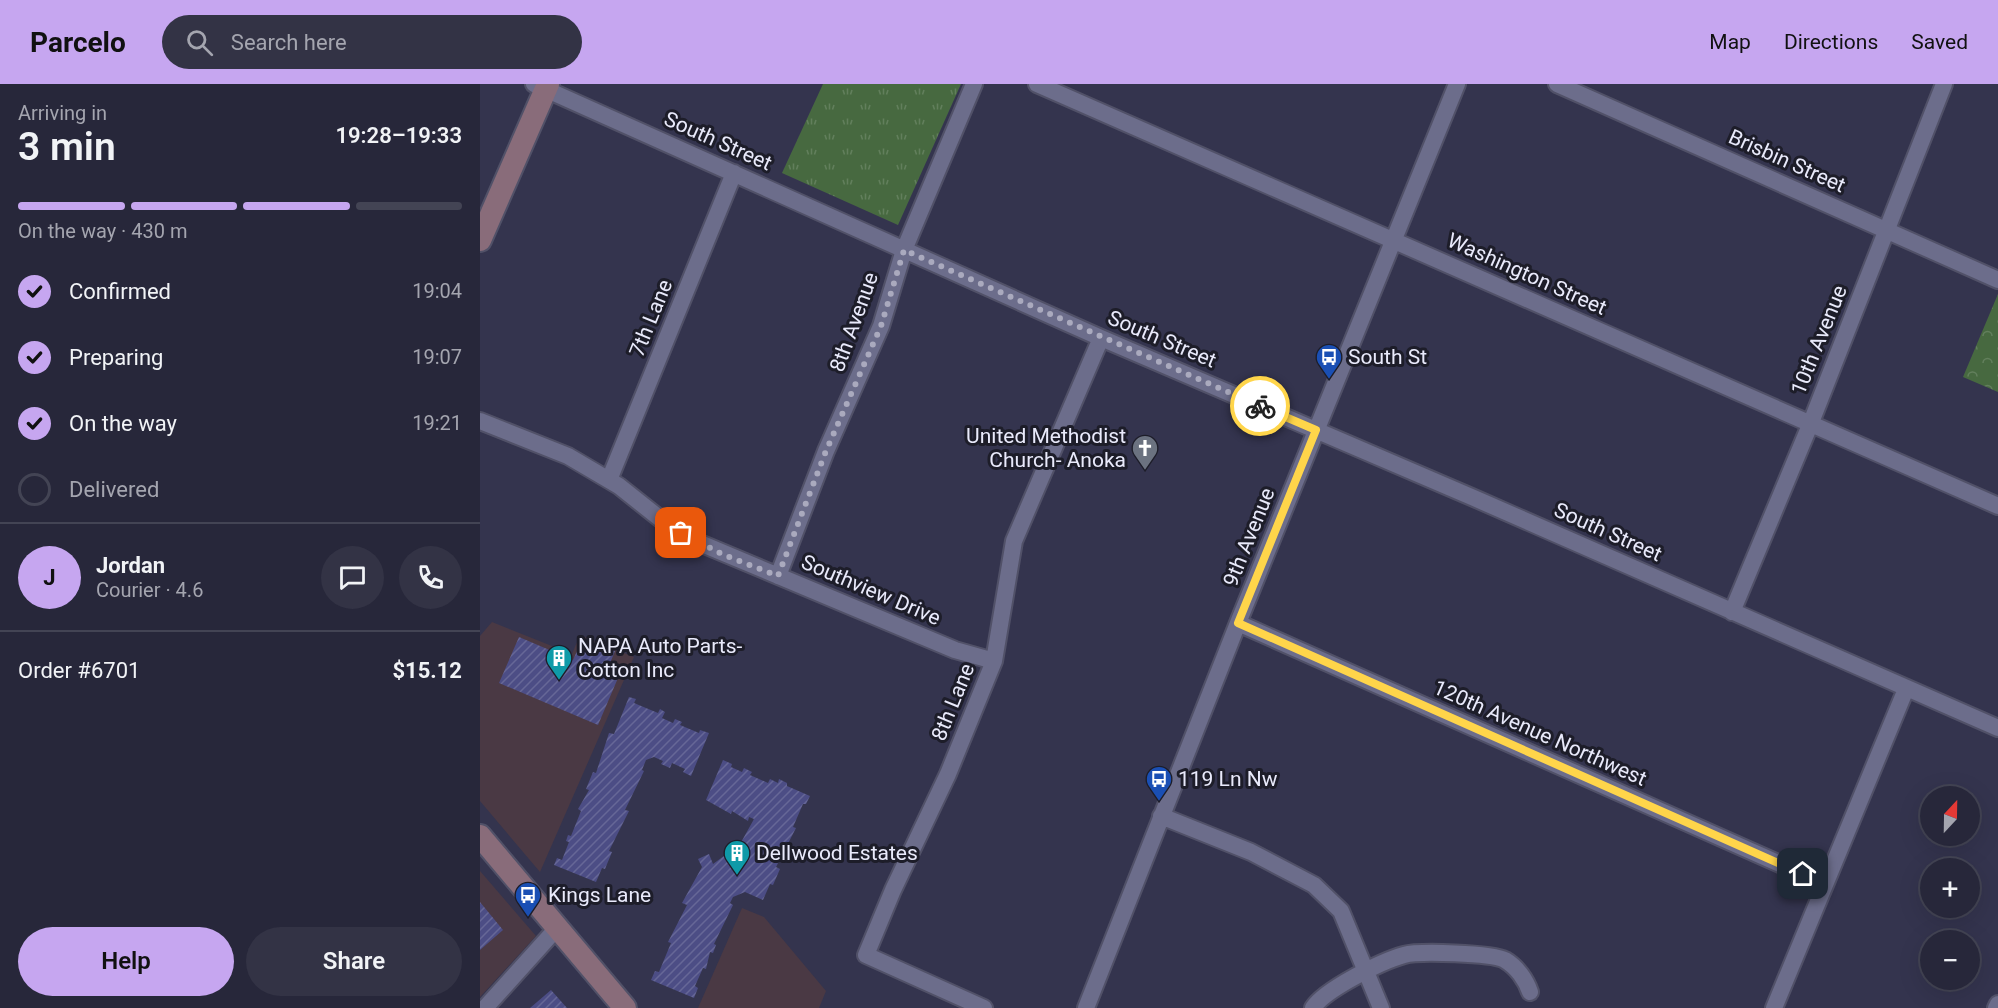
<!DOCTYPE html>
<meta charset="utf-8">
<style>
:root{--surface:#27273a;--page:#333345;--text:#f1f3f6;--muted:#a4a5af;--line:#434454;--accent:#c6a6f0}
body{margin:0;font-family:Roboto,sans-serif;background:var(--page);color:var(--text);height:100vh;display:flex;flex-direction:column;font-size:22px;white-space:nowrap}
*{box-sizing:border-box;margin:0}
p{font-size:20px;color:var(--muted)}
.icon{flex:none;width:33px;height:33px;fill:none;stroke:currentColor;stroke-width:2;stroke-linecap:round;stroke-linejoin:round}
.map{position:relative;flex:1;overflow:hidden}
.side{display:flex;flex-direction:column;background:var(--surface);width:480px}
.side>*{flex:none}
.needle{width:39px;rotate:22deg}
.fabs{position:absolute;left:1440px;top:702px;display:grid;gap:12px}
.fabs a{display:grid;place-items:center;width:60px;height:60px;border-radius:50%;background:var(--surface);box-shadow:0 6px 24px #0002,0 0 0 2px var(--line);font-size:30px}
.pin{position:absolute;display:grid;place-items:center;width:51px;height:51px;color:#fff;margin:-26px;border-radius:12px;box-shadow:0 3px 9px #0006}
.courier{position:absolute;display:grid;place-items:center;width:60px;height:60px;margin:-30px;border:4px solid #ffd54a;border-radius:50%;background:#fff;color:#222;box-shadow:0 2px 8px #0007}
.summary em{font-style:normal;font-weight:600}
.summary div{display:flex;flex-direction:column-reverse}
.summary{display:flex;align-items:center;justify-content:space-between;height:102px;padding:0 18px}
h1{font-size:39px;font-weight:600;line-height:45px}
.bar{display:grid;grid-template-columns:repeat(4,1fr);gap:9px 6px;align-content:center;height:72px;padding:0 18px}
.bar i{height:8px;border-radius:4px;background:var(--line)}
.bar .current{background:var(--accent)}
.bar p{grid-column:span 4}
.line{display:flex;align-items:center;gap:15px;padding:0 18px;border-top:2px solid var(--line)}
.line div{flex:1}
.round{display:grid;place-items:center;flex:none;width:63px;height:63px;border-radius:32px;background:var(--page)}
ol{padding:0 18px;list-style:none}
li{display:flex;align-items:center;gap:18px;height:66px}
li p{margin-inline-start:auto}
li .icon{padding:6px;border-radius:50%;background:var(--accent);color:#111;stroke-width:4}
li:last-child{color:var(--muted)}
li i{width:33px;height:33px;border:3px solid var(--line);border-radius:50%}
.primary-button{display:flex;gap:12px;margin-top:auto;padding:12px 18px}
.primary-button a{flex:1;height:69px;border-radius:36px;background:var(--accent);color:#111;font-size:24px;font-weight:600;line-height:69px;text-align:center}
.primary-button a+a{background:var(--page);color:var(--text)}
header{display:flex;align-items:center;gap:36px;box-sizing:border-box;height:84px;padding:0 30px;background:var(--accent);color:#111}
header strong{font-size:28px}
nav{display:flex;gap:33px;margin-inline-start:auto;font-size:21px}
.search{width:420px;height:54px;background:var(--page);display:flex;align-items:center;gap:15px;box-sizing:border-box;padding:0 21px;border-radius:33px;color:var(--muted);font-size:22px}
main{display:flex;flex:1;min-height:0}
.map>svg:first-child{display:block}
.commercial{fill:#4a3944}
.grass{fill:url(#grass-tufts)}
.park{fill:url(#park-crowns)}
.building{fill:url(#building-hatch)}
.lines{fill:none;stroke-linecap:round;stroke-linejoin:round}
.street-casing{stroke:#515168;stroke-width:20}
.secondary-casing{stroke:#515168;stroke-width:26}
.street{stroke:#6c6d8b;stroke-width:16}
.secondary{stroke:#896c7a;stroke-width:22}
.done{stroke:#aaaabe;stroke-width:6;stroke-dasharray:0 10.8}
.route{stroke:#ffd54a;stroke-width:8}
.labels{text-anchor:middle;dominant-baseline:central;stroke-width:6;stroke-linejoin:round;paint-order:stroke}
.street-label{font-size:21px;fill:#e9eafb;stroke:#1d1d29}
.poi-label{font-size:21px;fill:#e9eafb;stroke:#1d1d29;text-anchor:start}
</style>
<header>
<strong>Parcelo</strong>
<div class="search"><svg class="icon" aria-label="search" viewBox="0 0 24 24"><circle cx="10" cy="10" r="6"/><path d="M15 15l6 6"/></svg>Search here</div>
<nav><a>Map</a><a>Directions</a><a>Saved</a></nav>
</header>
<main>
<section class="side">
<div class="summary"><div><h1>3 min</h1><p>Arriving in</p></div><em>19:28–19:33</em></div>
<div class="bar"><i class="current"></i><i class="current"></i><i class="current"></i><i></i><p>On the way · 430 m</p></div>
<ol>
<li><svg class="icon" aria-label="check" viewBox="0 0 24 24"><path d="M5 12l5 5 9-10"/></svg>Confirmed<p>19:04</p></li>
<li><svg class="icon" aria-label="check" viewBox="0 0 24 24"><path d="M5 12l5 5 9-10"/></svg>Preparing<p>19:07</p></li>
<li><svg class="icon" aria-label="check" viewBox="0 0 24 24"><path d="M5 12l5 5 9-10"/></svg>On the way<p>19:21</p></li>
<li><i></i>Delivered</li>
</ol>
<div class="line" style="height:108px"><b class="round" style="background:var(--accent);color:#111">J</b><div><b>Jordan</b><p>Courier · 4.6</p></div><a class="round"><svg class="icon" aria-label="chat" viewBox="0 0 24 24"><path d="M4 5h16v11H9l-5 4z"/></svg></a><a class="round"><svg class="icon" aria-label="phone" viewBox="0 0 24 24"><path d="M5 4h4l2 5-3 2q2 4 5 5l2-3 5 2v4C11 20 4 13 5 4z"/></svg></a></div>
<div class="line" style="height:78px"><div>Order #6701</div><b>$15.12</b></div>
<div class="primary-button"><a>Help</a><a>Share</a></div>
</section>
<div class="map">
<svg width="1518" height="924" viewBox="0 0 1518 924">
<defs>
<pattern id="grass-tufts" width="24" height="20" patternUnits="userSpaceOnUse" patternTransform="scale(1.5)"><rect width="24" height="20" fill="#476940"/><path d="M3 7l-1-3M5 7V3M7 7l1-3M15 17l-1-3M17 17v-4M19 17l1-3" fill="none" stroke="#627f5c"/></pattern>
<pattern id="park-crowns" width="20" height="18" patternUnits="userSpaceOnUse" patternTransform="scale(1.5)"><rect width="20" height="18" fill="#476940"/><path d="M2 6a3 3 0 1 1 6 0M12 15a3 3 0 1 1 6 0" fill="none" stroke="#627f5c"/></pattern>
<pattern id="building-hatch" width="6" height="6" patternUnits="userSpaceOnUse" patternTransform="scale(1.5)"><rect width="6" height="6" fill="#4c4d85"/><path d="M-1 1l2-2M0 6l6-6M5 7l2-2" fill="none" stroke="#666797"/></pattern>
</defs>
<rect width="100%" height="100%" fill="#34344e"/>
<!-- commercial -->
<path class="commercial" d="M12 538 92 570 100 551 154 573 60 788 0 717V552Z
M0 787 56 852 0 913Z
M262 824 284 833 346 907 339 924H218Z"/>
<!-- grass -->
<path class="grass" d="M343 0H481L418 141 302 89Z"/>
<!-- park -->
<path class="park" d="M1518 210V308L1483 293Z"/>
<!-- building -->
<path class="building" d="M39 553 93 576 103 554 135 567 126 589 138 594 118 641 19 599Z
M149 613 156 615 154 619 178 629 180 625 185 628 182 634 193 639 195 635 202 638 200 641 219 649 220 646 229 649 211 692 203 688 205 685 192 679 190 684 181 680 183 677 174 673 166 676 162 686 164 687 145 726 149 727 129 767 132 768 125 785 122 784 116 798 74 781 77 774 82 776 89 758 86 757 88 751 91 752 101 727 98 725 109 706 106 705 113 688 116 689 129 649 134 650Z
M243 676 252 680 251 683 262 688 264 684 272 688 270 691 288 699 290 695 298 699 299 695 307 699V702L330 712 326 720H323L313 743 316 744 296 783 300 785 293 801 290 800 283 816 265 808 253 813 250 819 253 821 234 860 236 861 233 869 230 868 226 885 223 884 215 902 218 904 214 914 171 896 175 887 179 888 191 859 188 858 207 821 202 819 222 783 218 775 229 770 233 780 248 769 250 773 258 774 262 764 259 762 274 735 269 733 268 737 252 727 251 730 226 716Z
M0 818 23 846 0 866Z
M71 906 87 924H50Z"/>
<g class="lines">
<!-- street casing -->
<g class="street-casing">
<path id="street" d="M54 0 621 254 994 414 1518 644
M557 0 1518 422
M1077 0 1518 196
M0 337 88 372 139 402 188 441 215 457 475 566 514 577
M129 396 254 89
M298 492 346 367 401 242 424 166 494 0
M1252 528 1330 341 1464 0
M758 539 1345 800
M681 732 771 768 834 801 861 827 901 924
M5 924 77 844
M504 924 386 871 413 806 468 690 514 577 534 457 621 254
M606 924 758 539 977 0
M833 924C844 906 902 877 924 871 938 867 1012 869 1025 876 1037 883 1046 896 1050 908
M1294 924 1426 605
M1516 924 1518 920"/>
</g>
<!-- secondary casing -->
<g class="secondary-casing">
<path id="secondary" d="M0 156 68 0
M0 752 145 924"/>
</g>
<!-- street -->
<use href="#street" class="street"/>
<!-- secondary -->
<use href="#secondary" class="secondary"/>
</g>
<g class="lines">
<!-- done -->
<path class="done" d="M201 449 244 471 298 492 346 367 401 242 424 166 780 322"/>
<!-- route -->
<path class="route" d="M780 322 836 346 758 539 1323 790"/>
</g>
<!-- icons -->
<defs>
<g id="bus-pin" transform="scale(1.35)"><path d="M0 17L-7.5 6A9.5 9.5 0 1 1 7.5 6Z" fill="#1a4fb4" stroke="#1d1d29"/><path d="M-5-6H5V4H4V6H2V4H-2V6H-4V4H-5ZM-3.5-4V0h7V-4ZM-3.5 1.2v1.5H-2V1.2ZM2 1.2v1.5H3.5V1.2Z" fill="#fff"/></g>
<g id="church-pin" transform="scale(1.35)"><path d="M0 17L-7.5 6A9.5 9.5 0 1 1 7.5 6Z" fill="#6b7280" stroke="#1d1d29"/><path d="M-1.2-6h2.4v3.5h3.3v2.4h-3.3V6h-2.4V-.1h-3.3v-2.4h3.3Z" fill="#fff"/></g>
<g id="building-pin" transform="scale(1.35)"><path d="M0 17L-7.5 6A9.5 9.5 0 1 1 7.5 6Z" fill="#0f9aa8" stroke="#1d1d29"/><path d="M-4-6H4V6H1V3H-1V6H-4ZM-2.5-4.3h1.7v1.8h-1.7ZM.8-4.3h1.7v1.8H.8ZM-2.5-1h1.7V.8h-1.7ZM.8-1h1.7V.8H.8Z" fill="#fff"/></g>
</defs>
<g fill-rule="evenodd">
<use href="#bus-pin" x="849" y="273"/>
<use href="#church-pin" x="665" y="364"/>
<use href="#building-pin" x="79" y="574"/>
<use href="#bus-pin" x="679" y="695"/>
<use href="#building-pin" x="257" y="769"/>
<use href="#bus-pin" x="48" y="811"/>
</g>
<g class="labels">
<!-- street labels -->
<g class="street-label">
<text transform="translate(238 57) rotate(24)">South Street</text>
<text transform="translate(1307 77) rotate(24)">Brisbin Street</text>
<text transform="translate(1047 190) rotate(24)">Washington Street</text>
<text transform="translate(171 234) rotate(-68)">7th Lane</text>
<text transform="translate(374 238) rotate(-70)">8th Avenue</text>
<text transform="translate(682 255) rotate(23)">South Street</text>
<text transform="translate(1339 256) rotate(-68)">10th Avenue</text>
<text transform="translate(1128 448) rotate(24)">South Street</text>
<text transform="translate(769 453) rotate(-68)">9th Avenue</text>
<text transform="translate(391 506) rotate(23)">Southview Drive</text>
<text transform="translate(473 618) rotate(-68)">8th Lane</text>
<text transform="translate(1060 649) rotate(24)">120th Avenue Northwest</text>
</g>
<!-- poi labels -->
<g class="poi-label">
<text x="868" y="273">South St</text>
<text x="646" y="352" text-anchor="end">United Methodist<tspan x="646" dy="24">Church- Anoka</tspan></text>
<text x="98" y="562">NAPA Auto Parts-<tspan x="98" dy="24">Cotton Inc</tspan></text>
<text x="698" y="695">119 Ln Nw</text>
<text x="276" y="769">Dellwood Estates</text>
<text x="68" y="811">Kings Lane</text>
</g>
</g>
</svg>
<div class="fabs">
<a><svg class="needle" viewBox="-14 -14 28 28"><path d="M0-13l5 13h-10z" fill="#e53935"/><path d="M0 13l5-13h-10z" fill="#a4a5af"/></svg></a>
<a>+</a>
<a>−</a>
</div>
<div class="pin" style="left:201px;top:449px;background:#ea580c"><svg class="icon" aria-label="bag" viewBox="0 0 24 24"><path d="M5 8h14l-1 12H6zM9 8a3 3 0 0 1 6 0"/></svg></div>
<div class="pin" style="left:1323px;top:790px;background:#1f2937"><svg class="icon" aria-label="home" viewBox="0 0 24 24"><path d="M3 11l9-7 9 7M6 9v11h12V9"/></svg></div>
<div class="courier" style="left:780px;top:322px"><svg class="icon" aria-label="bike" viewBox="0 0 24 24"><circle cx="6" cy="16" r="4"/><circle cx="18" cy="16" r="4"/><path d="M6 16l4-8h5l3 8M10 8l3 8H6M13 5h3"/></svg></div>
</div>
</main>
